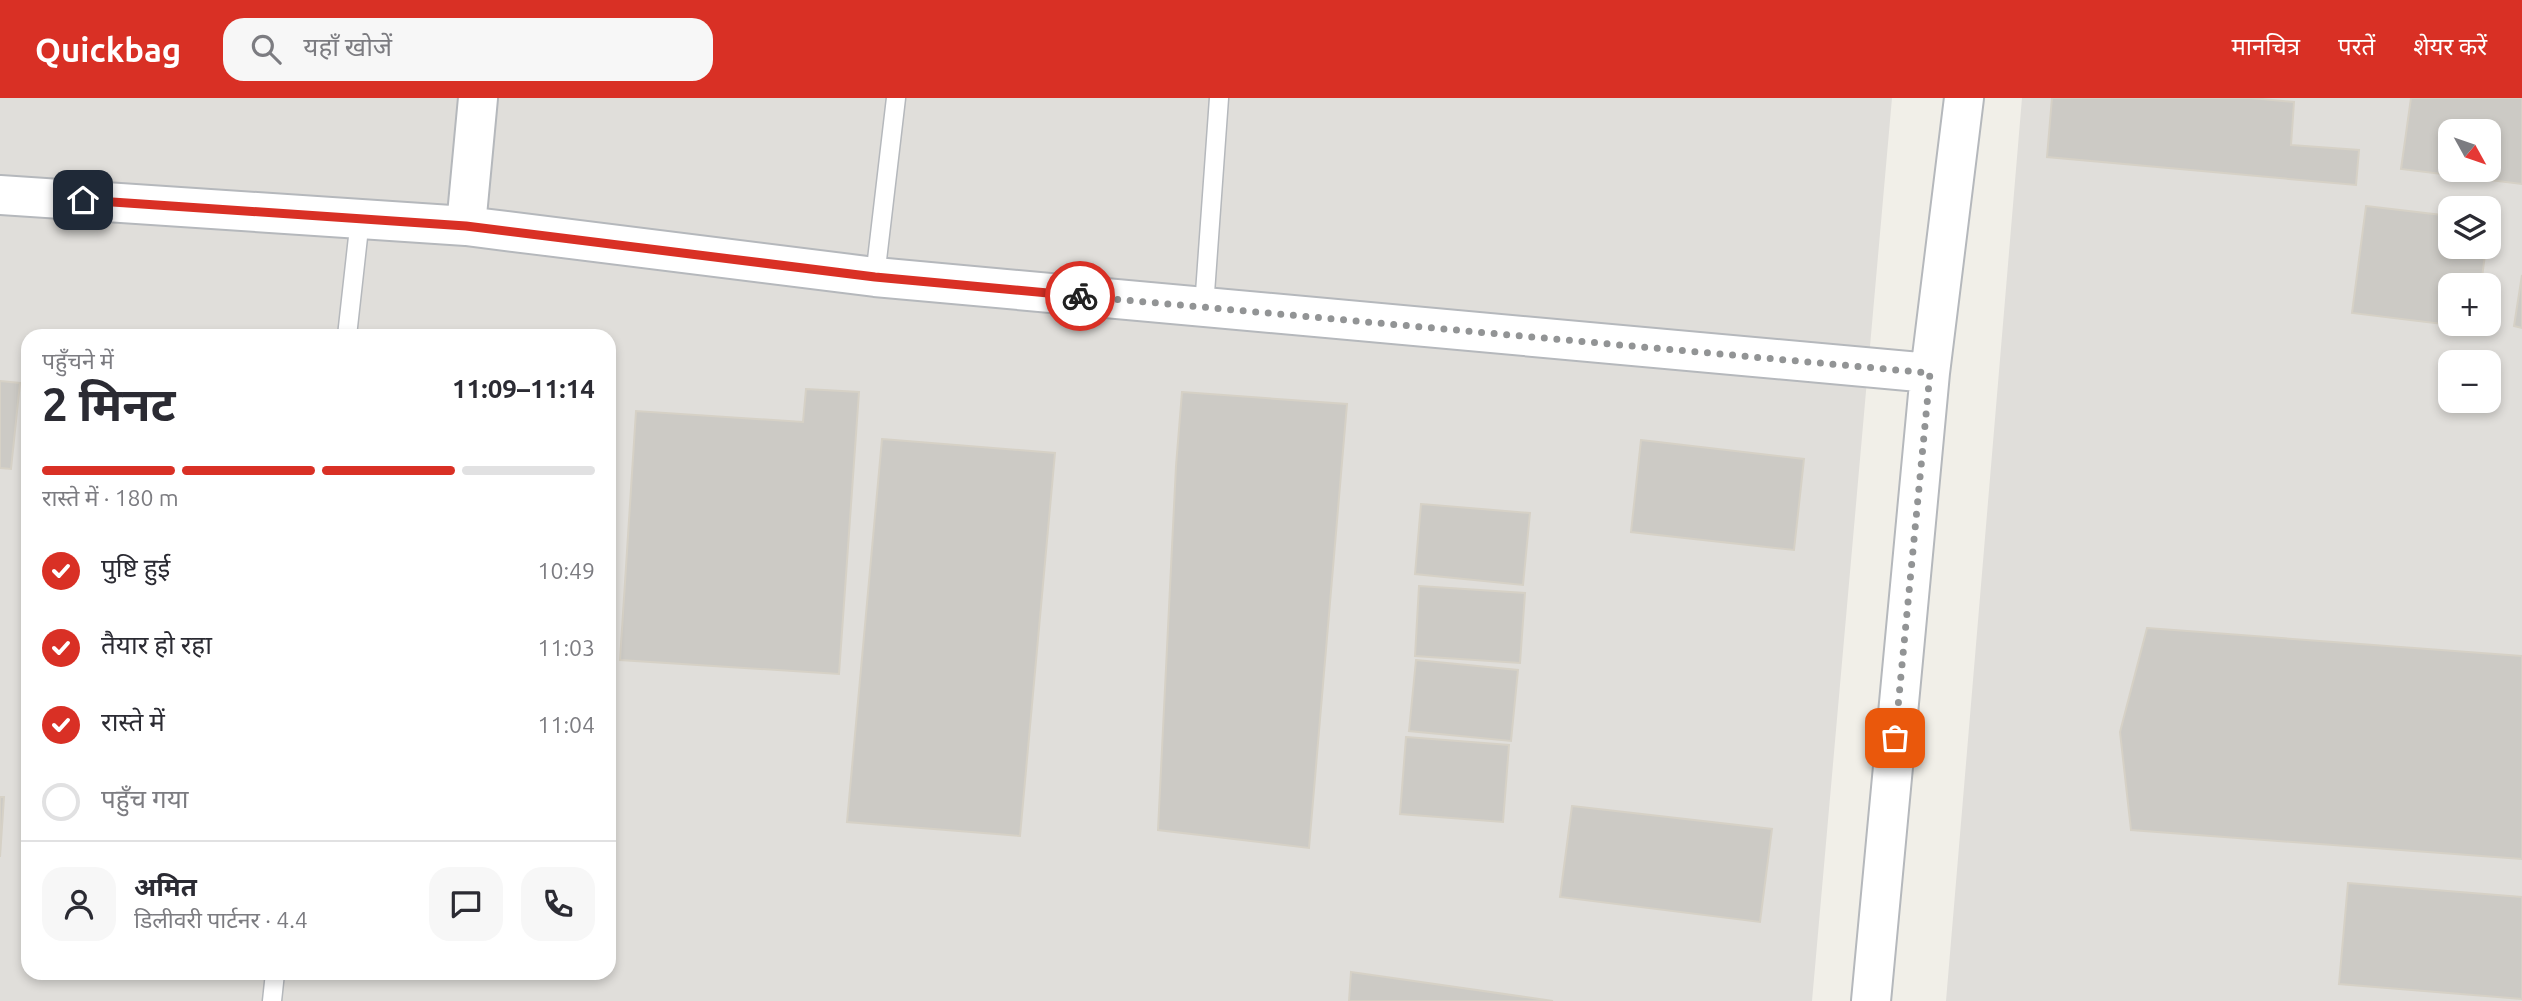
<!DOCTYPE html>
<html lang="hi">
<meta charset="utf-8">
<style>
:root{--surface:#fff;--page:#f7f7f7;--text:#2b2b33;--muted:#7c7c81;--line:#e1e1e2;--accent:#d93025}
body{margin:0;font-family:Ubuntu,"Noto Sans Devanagari",sans-serif;background:var(--page);color:var(--text);height:100vh;display:flex;flex-direction:column;font-size:26px;white-space:nowrap}
*{box-sizing:border-box;margin:0}
p{font-size:23px;color:var(--muted)}
.icon{flex:none;width:38px;height:38px;fill:none;stroke:currentColor;stroke-width:2;stroke-linecap:round;stroke-linejoin:round}
.map{position:relative;flex:1;overflow:hidden}
.drawer{position:absolute;left:21px;top:231px;width:595px;height:651px;display:flex;flex-direction:column;background:var(--surface);border-radius:21px;box-shadow:0 4px 10px #0003}
.drawer>*{flex:none}
.needle{width:46px;rotate:130deg}
.controls{position:absolute;left:2438px;top:21px;display:grid;gap:14px}
.controls a{display:grid;place-items:center;width:63px;height:63px;border-radius:14px;background:var(--surface);box-shadow:0 4px 10px #0003;font-size:35px}
.pin{position:absolute;display:grid;place-items:center;width:60px;height:60px;color:#fff;margin:-30px;border-radius:14px;box-shadow:0 4px 10px #0006}
.courier{position:absolute;display:grid;place-items:center;width:70px;height:70px;margin:-35px;border:5px solid #d93025;border-radius:50%;background:#fff;color:#222;box-shadow:0 2px 9px #0007}
.summary em{font-style:normal;font-weight:700}
.summary div{display:flex;flex-direction:column-reverse}
.summary{display:flex;align-items:center;justify-content:space-between;height:119px;padding:0 21px}
h1{font-size:46px;font-weight:700;line-height:52px}
.bar{display:grid;grid-template-columns:repeat(4,1fr);gap:10px 7px;align-content:center;height:84px;padding:0 21px}
.bar i{height:9px;border-radius:5px;background:var(--line)}
.bar .selected{background:var(--accent)}
.bar p{grid-column:span 4}
.line{display:flex;align-items:center;gap:18px;padding:0 21px;border-top:2px solid var(--line)}
.line div{flex:1}
.round{display:grid;place-items:center;flex:none;width:74px;height:74px;border-radius:21px;background:var(--page)}
ol{padding:0 21px;list-style:none}
li{display:flex;align-items:center;gap:21px;height:77px}
li p{margin-inline-start:auto}
li .icon{padding:7px;border-radius:50%;background:var(--accent);color:#fff;stroke-width:4}
li:last-child{color:var(--muted)}
li i{width:38px;height:38px;border:4px solid var(--line);border-radius:50%}
header{display:flex;align-items:center;gap:42px;box-sizing:border-box;height:98px;padding:0 35px;background:var(--accent);color:#fff}
header strong{font-size:33px}
nav{display:flex;gap:38px;margin-inline-start:auto;font-size:24px}
.search{width:490px;height:63px;background:var(--page);display:flex;align-items:center;gap:18px;box-sizing:border-box;padding:0 24px;border-radius:21px;color:var(--muted);font-size:26px}
.map>svg:first-child{display:block}
.industrial{fill:#e0deda;fill-rule:evenodd}
.building{fill:#cccac5;stroke:#d6d1c6;stroke-width:2;fill-rule:evenodd}
.lines{fill:none;stroke-linecap:round;stroke-linejoin:round}
.service-casing{stroke:#b5b8bc;stroke-width:21}
.tertiary-casing{stroke:#b5b8bc;stroke-width:42}
.service{stroke:#fff;stroke-width:18}
.tertiary{stroke:#fff;stroke-width:38}
.done{stroke:#929495;stroke-width:7;stroke-dasharray:0 12.6}
.route{stroke:#d93025;stroke-width:9}
</style>
<header>
<strong>Quickbag</strong>
<div class="search"><svg class="icon" aria-label="search" viewBox="0 0 24 24"><circle cx="10" cy="10" r="6"/><path d="M15 15l6 6"/></svg>यहाँ खोजें</div>
<nav><a>मानचित्र</a><a>परतें</a><a>शेयर करें</a></nav>
</header>
<div class="map">
<svg width="2522" height="903" viewBox="0 0 2522 903">
<rect width="100%" height="100%" fill="#f1efe8"/>
<!-- industrial -->
<path class="industrial" d="M0 0H1892L1812 903H0ZM28 238H609V875H28Z
M2022 0H2522V903H1946ZM2450 33H2488V72H2450ZM2450 110H2488V149H2450ZM2450 187H2488V226H2450ZM2450 264H2488V303H2450Z"/>
<!-- building -->
<path class="building" d="M2052 0H2251L2294 4 2291 47 2359 52 2356 87 2047 59Z
M2411 0H2522V86L2401 71ZM2450 33H2488V72H2450Z
M2366 108 2450 118V149H2486L2481 187H2450V226H2476L2475 230 2352 215Z
M2522 177V230L2514 228Z
M0 283 20 285 11 371 0 370Z
M806 291 859 294 839 576 620 562 636 313 803 324Z
M1182 294 1347 306 1309 750 1158 732 1176 368Z
M882 341 1055 355 1020 738 847 724Z
M1641 342 1804 361 1794 452 1631 434Z
M1421 406 1530 415 1523 487 1415 476Z
M1419 488 1525 495 1520 565 1415 558Z
M2147 530 2522 558V761L2131 732 2120 634Z
M1416 562 1518 572 1511 643 1409 633Z
M1406 639 1509 647 1503 724 1400 716Z
M0 699H4L0 759Z
M1572 708 1772 731 1760 824 1560 799Z
M2348 785 2522 799V901L2339 886Z
M1351 874 1553 903H1349Z"/>
<g class="lines">
<!-- service casing -->
<g class="service-casing">
<path id="service" d="M875 179 896 0
M1204 209 1219 0
M347 238 360 121
M272 903 275 875"/>
</g>
<!-- tertiary casing -->
<g class="tertiary-casing">
<path id="tertiary" d="M0 97 466 128 875 179 1930 275
M466 128 478 0
M1871 903 1930 275 1964 0"/>
</g>
<!-- service -->
<use href="#service" class="service"/>
<!-- tertiary -->
<use href="#tertiary" class="tertiary"/>
</g>
<g class="lines">
<!-- done -->
<path class="done" d="M1080 198 1930 275 1895 640"/>
<!-- route -->
<path class="route" d="M83 102 466 128 875 179 1080 198"/>
</g>
</svg>
<div class="controls">
<a><svg class="needle" viewBox="-14 -14 28 28"><path d="M0-13l5 13h-10z" fill="#e53935"/><path d="M0 13l5-13h-10z" fill="#7c7c81"/></svg></a>
<a><svg class="icon" aria-label="layers" viewBox="0 0 24 24"><path d="M12 4l9 5-9 5-9-5zM3 14l9 5 9-5"/></svg></a>
<a>+</a>
<a>−</a>
</div>
<div class="pin" style="left:1895px;top:640px;background:#ea580c"><svg class="icon" aria-label="bag" viewBox="0 0 24 24"><path d="M5 8h14l-1 12H6zM9 8a3 3 0 0 1 6 0"/></svg></div>
<div class="pin" style="left:83px;top:102px;background:#1f2937"><svg class="icon" aria-label="home" viewBox="0 0 24 24"><path d="M3 11l9-7 9 7M6 9v11h12V9"/></svg></div>
<div class="courier" style="left:1080px;top:198px"><svg class="icon" aria-label="bike" viewBox="0 0 24 24"><circle cx="6" cy="16" r="4"/><circle cx="18" cy="16" r="4"/><path d="M6 16l4-8h5l3 8M10 8l3 8H6M13 5h3"/></svg></div>
<section class="drawer">
<div class="summary"><div><h1>2 मिनट</h1><p>पहुँचने में</p></div><em>11:09–11:14</em></div>
<div class="bar"><i class="selected"></i><i class="selected"></i><i class="selected"></i><i></i><p>रास्ते में · 180 m</p></div>
<ol>
<li><svg class="icon" aria-label="check" viewBox="0 0 24 24"><path d="M5 12l5 5 9-10"/></svg>पुष्टि हुई<p>10:49</p></li>
<li><svg class="icon" aria-label="check" viewBox="0 0 24 24"><path d="M5 12l5 5 9-10"/></svg>तैयार हो रहा<p>11:03</p></li>
<li><svg class="icon" aria-label="check" viewBox="0 0 24 24"><path d="M5 12l5 5 9-10"/></svg>रास्ते में<p>11:04</p></li>
<li><i></i>पहुँच गया</li>
</ol>
<div class="line" style="height:126px"><a class="round"><svg class="icon" aria-label="person" viewBox="0 0 24 24"><circle cx="12" cy="8" r="4"/><path d="M4 21q1-7 8-7t8 7"/></svg></a><div><b>अमित</b><p>डिलीवरी पार्टनर · 4.4</p></div><a class="round"><svg class="icon" aria-label="chat" viewBox="0 0 24 24"><path d="M4 5h16v11H9l-5 4z"/></svg></a><a class="round"><svg class="icon" aria-label="phone" viewBox="0 0 24 24"><path d="M5 4h4l2 5-3 2q2 4 5 5l2-3 5 2v4C11 20 4 13 5 4z"/></svg></a></div>
</section>
</div>
